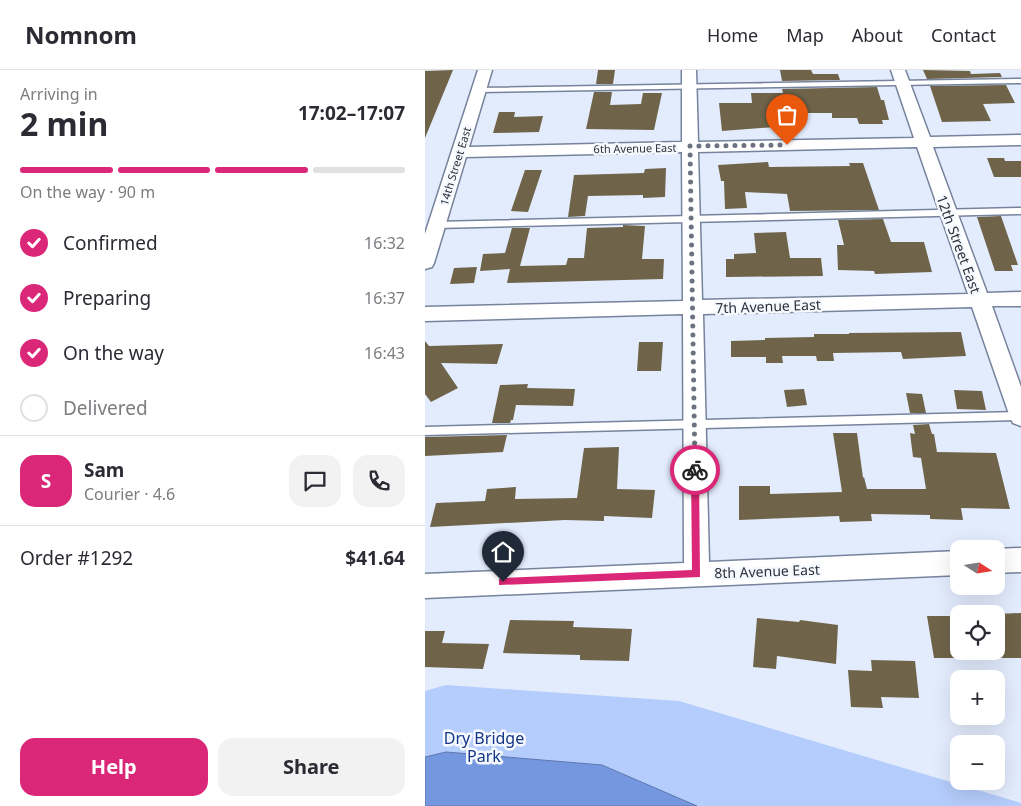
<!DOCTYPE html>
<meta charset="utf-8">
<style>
:root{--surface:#fff;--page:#f2f2f3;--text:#2b2b33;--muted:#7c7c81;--line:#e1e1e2;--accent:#db2777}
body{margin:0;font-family:"Noto Sans",sans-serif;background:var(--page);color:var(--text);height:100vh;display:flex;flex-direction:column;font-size:19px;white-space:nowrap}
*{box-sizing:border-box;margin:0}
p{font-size:16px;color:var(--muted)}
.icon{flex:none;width:28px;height:28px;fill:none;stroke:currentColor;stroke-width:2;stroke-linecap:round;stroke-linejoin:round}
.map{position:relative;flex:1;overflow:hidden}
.side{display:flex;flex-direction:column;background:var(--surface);width:425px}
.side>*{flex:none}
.needle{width:32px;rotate:102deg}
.buttons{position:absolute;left:525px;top:470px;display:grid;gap:10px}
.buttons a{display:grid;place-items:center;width:55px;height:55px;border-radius:10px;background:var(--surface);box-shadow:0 5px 20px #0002;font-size:25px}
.pin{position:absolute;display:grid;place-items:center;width:42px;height:42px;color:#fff;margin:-51px -21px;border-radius:50% 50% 50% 0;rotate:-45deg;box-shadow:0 0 5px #0007}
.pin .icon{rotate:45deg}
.courier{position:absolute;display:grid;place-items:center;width:50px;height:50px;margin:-25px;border:4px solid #db2777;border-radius:50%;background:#fff;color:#222;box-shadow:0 1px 6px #0007}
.head em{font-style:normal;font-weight:700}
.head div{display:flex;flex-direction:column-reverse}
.head{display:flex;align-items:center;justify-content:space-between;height:85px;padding:0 20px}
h1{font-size:32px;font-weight:700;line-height:38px}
.bar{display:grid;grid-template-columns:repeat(4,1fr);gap:8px 5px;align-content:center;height:60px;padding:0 20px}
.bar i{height:6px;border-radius:4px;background:var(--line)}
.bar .current{background:var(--accent)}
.bar p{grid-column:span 4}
.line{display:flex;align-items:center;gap:12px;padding:0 20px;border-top:1px solid var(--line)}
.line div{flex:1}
.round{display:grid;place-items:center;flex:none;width:52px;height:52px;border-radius:15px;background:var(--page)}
ol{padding:0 20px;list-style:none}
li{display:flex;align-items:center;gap:15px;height:55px}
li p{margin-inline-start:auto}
li .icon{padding:5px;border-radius:50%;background:var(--accent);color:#fff;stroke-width:4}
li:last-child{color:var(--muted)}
li i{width:28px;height:28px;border:2px solid var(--line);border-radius:50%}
.cta{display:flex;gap:10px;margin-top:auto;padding:10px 20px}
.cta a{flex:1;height:58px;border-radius:15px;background:var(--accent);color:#fff;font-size:20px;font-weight:700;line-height:58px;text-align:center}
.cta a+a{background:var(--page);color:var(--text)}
header{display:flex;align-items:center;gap:30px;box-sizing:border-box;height:70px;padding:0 25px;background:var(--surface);border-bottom:1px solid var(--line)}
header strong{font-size:24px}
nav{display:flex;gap:28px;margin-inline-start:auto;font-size:18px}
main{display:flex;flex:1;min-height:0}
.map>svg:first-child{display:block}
.green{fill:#b5cdfc}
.water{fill:#7497e0;stroke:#5e78af}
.building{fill:#6f644a}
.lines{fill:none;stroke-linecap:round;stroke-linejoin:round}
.lane-casing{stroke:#76839c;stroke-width:3}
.street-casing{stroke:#76839c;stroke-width:3}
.lane{fill:#fff;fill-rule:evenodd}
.street{fill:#fff;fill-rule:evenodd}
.route{fill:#db2777}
.done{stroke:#6c7280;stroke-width:5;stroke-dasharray:0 9}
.labels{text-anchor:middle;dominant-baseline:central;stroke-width:5;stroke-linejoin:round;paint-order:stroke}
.far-street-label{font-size:11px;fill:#2c313c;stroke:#f6f9fe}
.street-label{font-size:14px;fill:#2c313c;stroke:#f6f9fe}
.near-park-label{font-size:16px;fill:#143689;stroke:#f6f9fe}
</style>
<header>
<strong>Nomnom</strong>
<nav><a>Home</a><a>Map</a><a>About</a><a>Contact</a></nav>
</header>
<main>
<section class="side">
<div class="head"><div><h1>2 min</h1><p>Arriving in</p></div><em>17:02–17:07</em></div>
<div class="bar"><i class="current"></i><i class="current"></i><i class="current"></i><i></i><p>On the way · 90 m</p></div>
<ol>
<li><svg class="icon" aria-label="check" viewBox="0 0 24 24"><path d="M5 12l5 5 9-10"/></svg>Confirmed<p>16:32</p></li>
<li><svg class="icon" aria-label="check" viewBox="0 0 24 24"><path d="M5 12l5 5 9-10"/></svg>Preparing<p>16:37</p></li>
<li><svg class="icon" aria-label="check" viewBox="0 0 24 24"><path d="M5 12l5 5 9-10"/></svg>On the way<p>16:43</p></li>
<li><i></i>Delivered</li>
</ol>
<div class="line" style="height:90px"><b class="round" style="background:var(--accent);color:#fff">S</b><div><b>Sam</b><p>Courier · 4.6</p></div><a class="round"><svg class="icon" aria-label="chat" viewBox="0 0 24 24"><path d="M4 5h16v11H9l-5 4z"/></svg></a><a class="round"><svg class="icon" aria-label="phone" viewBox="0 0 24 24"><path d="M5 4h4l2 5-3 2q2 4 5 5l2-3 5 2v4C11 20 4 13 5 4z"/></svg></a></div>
<div class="line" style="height:65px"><div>Order #1292</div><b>$41.64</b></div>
<div class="cta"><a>Help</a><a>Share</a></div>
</section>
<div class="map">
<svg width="596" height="736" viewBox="0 0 596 736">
<rect width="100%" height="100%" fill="#e3ecfd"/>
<!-- green -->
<path class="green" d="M21 615 254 631 596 733V736H0V621Z"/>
<!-- water -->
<path class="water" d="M21 682 177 695 272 736H0V687Z"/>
<!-- building -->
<path class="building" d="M28 0 0 68V1Z
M173 0H190L188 14H171Z
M355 0H386L388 4H413L415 10 357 11Z
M498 0 545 1 546 4 575 3 577 7 502 9Z
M581 15 590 33 558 34 566 51 517 52 505 16Z
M452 17 456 30H459L464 50H457L458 54H434L432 48H407V43H374L376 55 297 61 294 33H327L326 23H358L357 19Z
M169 22H187L185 35 216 34 218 23H237L229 60 161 59Z
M74 42H90L89 47 118 46 114 62 68 63Z
M562 88H579L580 91H596V107H569Z
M343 92 344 97 425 96 424 93H438L454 140 365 141 362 124 320 122 322 138 300 139 299 111H296L293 95Z
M241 98 240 127 218 128V125L163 126 160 146 143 147 149 105 219 103 220 99Z
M100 100H117L103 142 86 141Z
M576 146 593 195H586L588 201H570L552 147Z
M458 149 466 172H499L507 202 450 204 449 201 413 200 412 175H419L413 150Z
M198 155 220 156 217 189H239L238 209 82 213 85 199 55 201 58 184 80 183 87 158H105L95 196 141 195 143 188H159L162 158 198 157Z
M361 162 365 188H396L398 206 301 207V189H309V184L331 183 329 163Z
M52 197 49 213 25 214 29 198Z
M536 262 541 286 478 289 476 282 408 283 409 291H392L391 286H357L358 293H341V287H306V271L340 270V268L389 267V264H424V263Z
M0 271 4 276 78 274 72 294 16 293 33 318 6 332 0 324Z
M214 272H238L236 301H212Z
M103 314 102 318 150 319 148 336 91 335 88 350H86L85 353H67L75 315Z
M379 319 382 335 362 337 359 320Z
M529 320 557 321 561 340 532 339Z
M481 323 497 324 501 343H485Z
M504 354 507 364H509L512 382 571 383 585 439 536 438 538 450 505 449V445L446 444 447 451 415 452 414 446 314 450V416H345V424L417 422 408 363H432L438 408 439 407 442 419H501L496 388 488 387 485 363 490 364 488 355Z
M82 365 78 382 0 386V367Z
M194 377 192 419 230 420 227 448 179 446V451L140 450 5 457 11 433 60 431 62 419 91 417 90 429 152 428 159 378Z
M596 543V588H571V544Z
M502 546H534V588H509Z
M332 548 374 552 375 550 413 555 411 594 352 586 351 599 328 597Z
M85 550 149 551 148 557 207 559 204 591 155 590V585L78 583Z
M0 561H20L17 573 64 574 58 599 0 597Z
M446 590 490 591 494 628 456 627 458 638 426 637 423 600 447 601Z"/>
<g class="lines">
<!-- lane casing -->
<g class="lane-casing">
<path id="lane" d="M596 9V13L53 22 49 20 53 18Z
M596 138V144L11 158 7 155 11 152Z
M596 342V350L0 365V357Z"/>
</g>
<!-- street casing -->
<g class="street-casing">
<path id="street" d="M53 0H67L44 77 257 72V0H271L273 72 489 68 466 0H480L505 67 596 65V75L508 77 562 223 596 222V236H567L596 317V356L588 353 585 347 547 237 278 244 284 492 534 481V505L0 528V504L259 493 258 244 0 251V237L258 231 257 82 41 87 9 193 7 197 0 199V164ZM492 77 543 224 277 230 273 82Z
M596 478V502L571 503V479Z"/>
</g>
<!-- lane -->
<use href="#lane" class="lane"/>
<!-- street -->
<use href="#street" class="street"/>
</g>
<!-- route -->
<path class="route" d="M270 397 274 400 275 507 74 515V509L78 508 267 500 266 400Z"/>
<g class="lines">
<!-- done -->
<path class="done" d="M270 400 265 76 362 75"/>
</g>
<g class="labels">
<!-- far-street labels -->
<g class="far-street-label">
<text transform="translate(210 78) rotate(-1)">6th Avenue East</text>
<text transform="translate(30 96) rotate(-73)">14th Street East</text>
</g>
<!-- street labels -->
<g class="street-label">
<text transform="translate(534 174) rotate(70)">12th Street East</text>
<text transform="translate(343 236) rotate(-2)">7th Avenue East</text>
<text transform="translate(342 501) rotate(-2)">8th Avenue East</text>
</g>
<!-- near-park labels -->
<g class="near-park-label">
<text x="59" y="668">Dry Bridge<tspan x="59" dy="18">Park</tspan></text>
</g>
</g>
</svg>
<div class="buttons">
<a><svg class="needle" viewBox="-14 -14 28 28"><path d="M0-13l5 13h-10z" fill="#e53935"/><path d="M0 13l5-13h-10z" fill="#7c7c81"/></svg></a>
<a><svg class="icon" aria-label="locate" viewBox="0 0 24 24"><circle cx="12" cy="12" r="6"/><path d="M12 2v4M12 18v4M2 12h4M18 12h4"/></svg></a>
<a>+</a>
<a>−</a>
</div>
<div class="pin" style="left:362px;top:75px;background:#ea580c"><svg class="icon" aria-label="bag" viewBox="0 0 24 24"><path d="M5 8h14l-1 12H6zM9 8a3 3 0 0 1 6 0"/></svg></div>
<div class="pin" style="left:78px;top:512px;background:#1f2937"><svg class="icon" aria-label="home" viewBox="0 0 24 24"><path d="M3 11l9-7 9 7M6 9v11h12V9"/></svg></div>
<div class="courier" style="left:270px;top:400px"><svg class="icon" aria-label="bike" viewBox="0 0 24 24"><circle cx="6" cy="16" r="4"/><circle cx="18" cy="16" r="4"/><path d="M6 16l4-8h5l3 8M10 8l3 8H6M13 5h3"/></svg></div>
</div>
</main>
